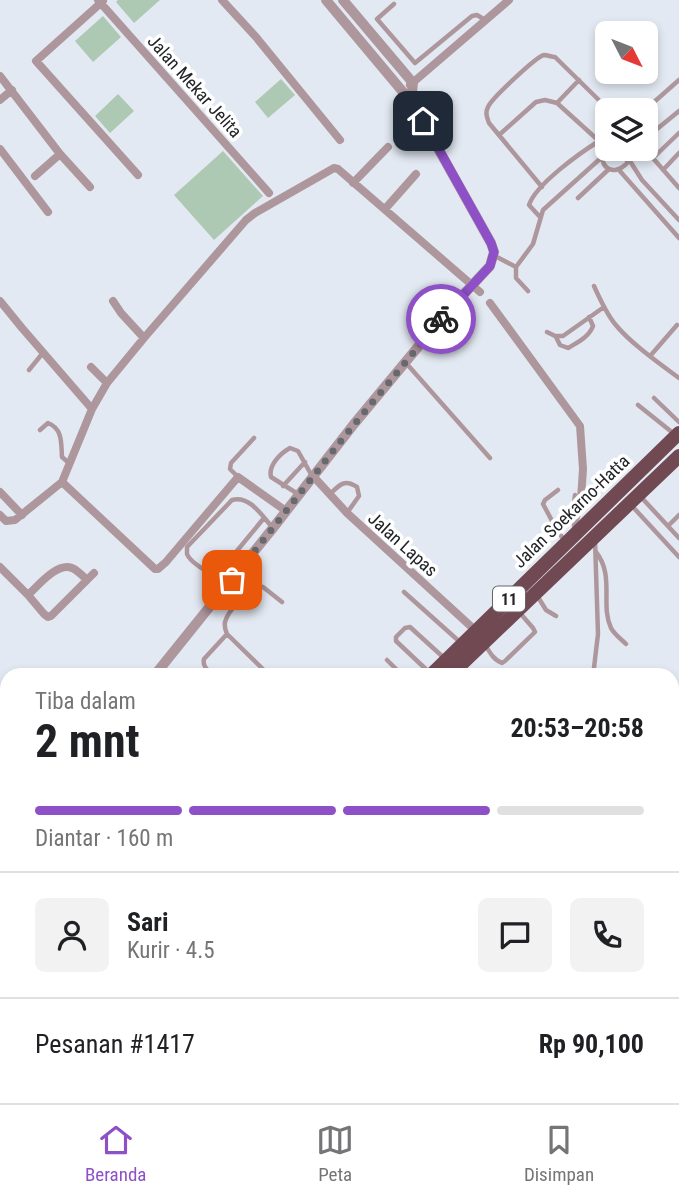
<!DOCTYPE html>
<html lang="id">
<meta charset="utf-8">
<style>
:root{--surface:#fff;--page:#f2f2f2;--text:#202124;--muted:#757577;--line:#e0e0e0;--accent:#8e50c6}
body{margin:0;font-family:"Roboto Condensed",sans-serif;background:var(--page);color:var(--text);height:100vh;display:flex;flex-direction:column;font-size:26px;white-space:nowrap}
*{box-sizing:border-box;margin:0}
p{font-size:23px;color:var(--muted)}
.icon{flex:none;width:38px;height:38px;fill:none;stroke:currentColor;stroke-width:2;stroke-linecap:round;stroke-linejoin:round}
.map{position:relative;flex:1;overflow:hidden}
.panel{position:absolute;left:0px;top:668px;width:679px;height:436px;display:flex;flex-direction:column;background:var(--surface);border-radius:21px 21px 0 0;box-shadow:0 4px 10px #0003}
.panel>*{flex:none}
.needle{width:46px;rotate:132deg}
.buttons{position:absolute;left:595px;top:21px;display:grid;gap:14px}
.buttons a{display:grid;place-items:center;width:63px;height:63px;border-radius:10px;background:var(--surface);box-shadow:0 4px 10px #0003;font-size:35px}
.pin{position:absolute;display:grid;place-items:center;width:60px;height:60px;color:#fff;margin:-30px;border-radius:14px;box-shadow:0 4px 10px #0006}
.courier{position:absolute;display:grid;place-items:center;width:70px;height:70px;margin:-35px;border:5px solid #8e50c6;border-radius:50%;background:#fff;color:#222;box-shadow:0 2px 9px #0007}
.headline em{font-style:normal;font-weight:700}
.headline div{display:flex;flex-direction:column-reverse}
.headline{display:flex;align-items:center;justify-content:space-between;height:119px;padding:0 35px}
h1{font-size:46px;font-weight:700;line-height:52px}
.bar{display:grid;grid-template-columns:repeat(4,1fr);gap:10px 7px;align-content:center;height:84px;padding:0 35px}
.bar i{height:9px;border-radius:5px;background:var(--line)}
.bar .on{background:var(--accent)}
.bar p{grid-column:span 4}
.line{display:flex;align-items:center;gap:18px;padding:0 35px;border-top:2px solid var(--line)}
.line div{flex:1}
.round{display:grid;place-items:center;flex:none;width:74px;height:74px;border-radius:10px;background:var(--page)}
.dock{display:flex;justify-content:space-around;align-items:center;height:98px;border-top:2px solid var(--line);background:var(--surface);font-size:19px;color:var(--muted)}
.dock a{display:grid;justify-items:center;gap:4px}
.dock .on{color:var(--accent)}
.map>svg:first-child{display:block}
.green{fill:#aec9b3}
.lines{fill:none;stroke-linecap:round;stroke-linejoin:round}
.river{stroke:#aad0f0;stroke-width:18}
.service{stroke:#ae979c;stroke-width:4.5}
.minor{stroke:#ae979c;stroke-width:8}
.tertiary{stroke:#ae979c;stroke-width:10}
.secondary{stroke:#907077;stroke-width:10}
.trunk{stroke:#714952;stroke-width:14}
.done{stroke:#66696e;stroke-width:7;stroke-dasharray:0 12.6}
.route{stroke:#8e50c6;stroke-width:9}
.labels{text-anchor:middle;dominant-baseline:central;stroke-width:7;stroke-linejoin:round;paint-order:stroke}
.shield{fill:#fff;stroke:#646668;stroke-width:2}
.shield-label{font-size:16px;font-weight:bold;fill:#222427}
.street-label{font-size:18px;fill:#222427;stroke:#fff}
</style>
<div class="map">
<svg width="679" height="1103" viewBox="0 0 679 1103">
<rect width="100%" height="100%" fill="#e3e9f2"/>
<!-- green -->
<path class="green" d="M118 0H160L134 23 116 2Z
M103 16 121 37 93 62 75 41Z
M281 79 295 95 268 118 255 102Z
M118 94 134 111 110 133 95 116Z
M223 151 263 196 214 240 174 195Z"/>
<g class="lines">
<!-- river -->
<path class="river" d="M0 997 7 998
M255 1097 261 1103"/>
<!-- service -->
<path class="service" d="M394 4 377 19 415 63 472 16 477 15 485 20
M557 103 579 80
M645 110 679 80
M499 135 536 102 545 100 557 103 599 141
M646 138 679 111
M606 148C595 165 613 179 627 163V153L624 149
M645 149 679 188
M627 153 633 149
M628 158 642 180 679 220
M653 158 679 133
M619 170 679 238
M663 170 679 153
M542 187 489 123C487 117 485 113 488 107 491 99 537 56 544 55 548 55 551 57 555 57L609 110
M578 198 609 169
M540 217 529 205C536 184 580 153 599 141L606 148
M495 256 516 267
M594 286C600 299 606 313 615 324 629 342 660 364 679 378
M528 291 516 278V267L533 244 543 210 602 157
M547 332 555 336H563L604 307
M556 337 560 345 568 348C578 342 589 337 593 326L589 317
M651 355 677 325
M406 363 490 458
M29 370 42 354
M654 398 679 422
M638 405 673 433
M40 430 48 423C63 429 61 443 62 457L70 464
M238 477 230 469 231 463 254 438
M283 486 305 462
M558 490 545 500 543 504 558 532 566 542
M298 494 271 477C268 465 281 453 290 448L298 451 312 476
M329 495C339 486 343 478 357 487L359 496 347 513
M575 495 573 511 576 515
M641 497 679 538
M632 506 679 557
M264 518 217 575C209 574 190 562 187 554 187 552 187 549 187 547L232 500C250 495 262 516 273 528
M668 526 679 515
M596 552C615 576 600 605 611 628 614 634 621 639 626 644
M404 592 461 643
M538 597 546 610 556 616
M486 646C490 653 494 660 502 663L505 661 535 632 533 628 520 613
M387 660 403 676
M431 674 396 641V637L405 628 410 627 443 657
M214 676C209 671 202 667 204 659L227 634
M270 676 227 634C225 629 224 627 225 622 228 610 247 592 257 586L263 587 282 602
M345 676 349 673 355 676
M593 676 598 634 595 540
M0 788 6 798
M0 1074 6 1083"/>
<!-- minor -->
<path class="minor" d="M98 0 269 193
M222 0 256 37 340 140
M103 1 36 61 138 175
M0 76 60 154 90 187
M410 85 509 0
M0 100 12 90
M0 149 48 212
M35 176 60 154
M353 183 388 147
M385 209 416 174
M0 301 22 328 92 409
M113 301 121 313 144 338
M490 303 580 426 583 469 581 499 575 521 577 532
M91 367 107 383
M313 476 347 513 476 631
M62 482 155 569H158L166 562 238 477 286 511
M0 492 22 515
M0 515 6 521 15 520 62 482 92 409 107 383 144 338 246 220 255 213 334 168 338 169 480 292
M0 567 28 595 44 614 48 617 51 616 94 573
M28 595C38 586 57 562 72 568 77 570 82 575 86 579
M0 706 7 714
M0 726 7 733
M672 767 679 772
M0 833 7 826
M672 833 679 836
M672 872 679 875
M672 958 679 954
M672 973 679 986
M672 1065 679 1061
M672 1085 679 1094
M301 1097 307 1103
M362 1097 368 1103
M430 1097 438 1103
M500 1097 507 1103
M639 1097 644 1103
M323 1103 329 1097
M578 1103 588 1097"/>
<!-- tertiary -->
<path class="tertiary" d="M343 0 413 83 411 100
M154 676 273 528 354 424 447 312 490 266 494 252 491 243 411 100 403 92 326 0"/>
<!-- secondary -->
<path class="secondary" d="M602 1097 606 1103"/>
<!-- trunk -->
<path class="trunk" d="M430 676 679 433
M449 676 679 456
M0 1092 7 1086
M11 1103 17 1097"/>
</g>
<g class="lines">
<!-- done -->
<path class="done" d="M232 580 344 437 441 319"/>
<!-- route -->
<path class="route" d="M423 121 491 243 494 252 490 266 441 319"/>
</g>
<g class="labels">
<!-- shield labels -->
<rect class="shield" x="493" y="586.5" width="32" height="25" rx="5"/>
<g class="shield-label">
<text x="509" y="599">11</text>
</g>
<!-- street labels -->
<g class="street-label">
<text transform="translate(195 86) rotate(48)">Jalan Mekar Jelita</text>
<text transform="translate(571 511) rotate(-44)">Jalan Soekarno-Hatta</text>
<text transform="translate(403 544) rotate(42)">Jalan Lapas</text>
</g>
</g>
</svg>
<div class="buttons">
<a><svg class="needle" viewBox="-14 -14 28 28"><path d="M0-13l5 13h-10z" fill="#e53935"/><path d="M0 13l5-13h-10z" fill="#757577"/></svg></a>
<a><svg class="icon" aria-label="layers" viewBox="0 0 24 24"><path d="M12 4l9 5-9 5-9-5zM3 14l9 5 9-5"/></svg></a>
</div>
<div class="pin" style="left:232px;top:580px;background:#ea580c"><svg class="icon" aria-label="bag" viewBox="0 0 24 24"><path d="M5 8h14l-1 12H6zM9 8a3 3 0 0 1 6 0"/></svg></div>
<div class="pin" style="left:423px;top:121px;background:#1f2937"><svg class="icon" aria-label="home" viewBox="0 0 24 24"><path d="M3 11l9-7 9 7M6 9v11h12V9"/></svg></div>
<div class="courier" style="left:441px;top:319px"><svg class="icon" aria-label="bike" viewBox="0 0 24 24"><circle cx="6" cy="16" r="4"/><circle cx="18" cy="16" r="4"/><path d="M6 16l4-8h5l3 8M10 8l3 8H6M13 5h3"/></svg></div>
<section class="panel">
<div class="headline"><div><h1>2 mnt</h1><p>Tiba dalam</p></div><em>20:53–20:58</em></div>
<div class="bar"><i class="on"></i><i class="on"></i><i class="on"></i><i></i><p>Diantar · 160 m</p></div>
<div class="line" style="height:126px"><a class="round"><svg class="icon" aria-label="person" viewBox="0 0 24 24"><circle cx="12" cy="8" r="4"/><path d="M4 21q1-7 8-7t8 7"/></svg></a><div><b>Sari</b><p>Kurir · 4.5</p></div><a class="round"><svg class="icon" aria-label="chat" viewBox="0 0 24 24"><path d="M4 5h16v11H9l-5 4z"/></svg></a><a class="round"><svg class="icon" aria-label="phone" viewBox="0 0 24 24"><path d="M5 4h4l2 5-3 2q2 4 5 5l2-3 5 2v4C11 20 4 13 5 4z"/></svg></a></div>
<div class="line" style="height:91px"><div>Pesanan #1417</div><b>Rp 90,100</b></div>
</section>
</div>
<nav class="dock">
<a class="on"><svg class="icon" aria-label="home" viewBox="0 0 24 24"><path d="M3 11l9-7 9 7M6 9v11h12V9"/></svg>Beranda</a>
<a><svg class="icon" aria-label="map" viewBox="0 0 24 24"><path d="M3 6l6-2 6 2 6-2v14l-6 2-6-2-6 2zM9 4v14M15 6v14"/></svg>Peta</a>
<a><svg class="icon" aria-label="saved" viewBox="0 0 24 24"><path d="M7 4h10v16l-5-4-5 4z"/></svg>Disimpan</a>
</nav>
